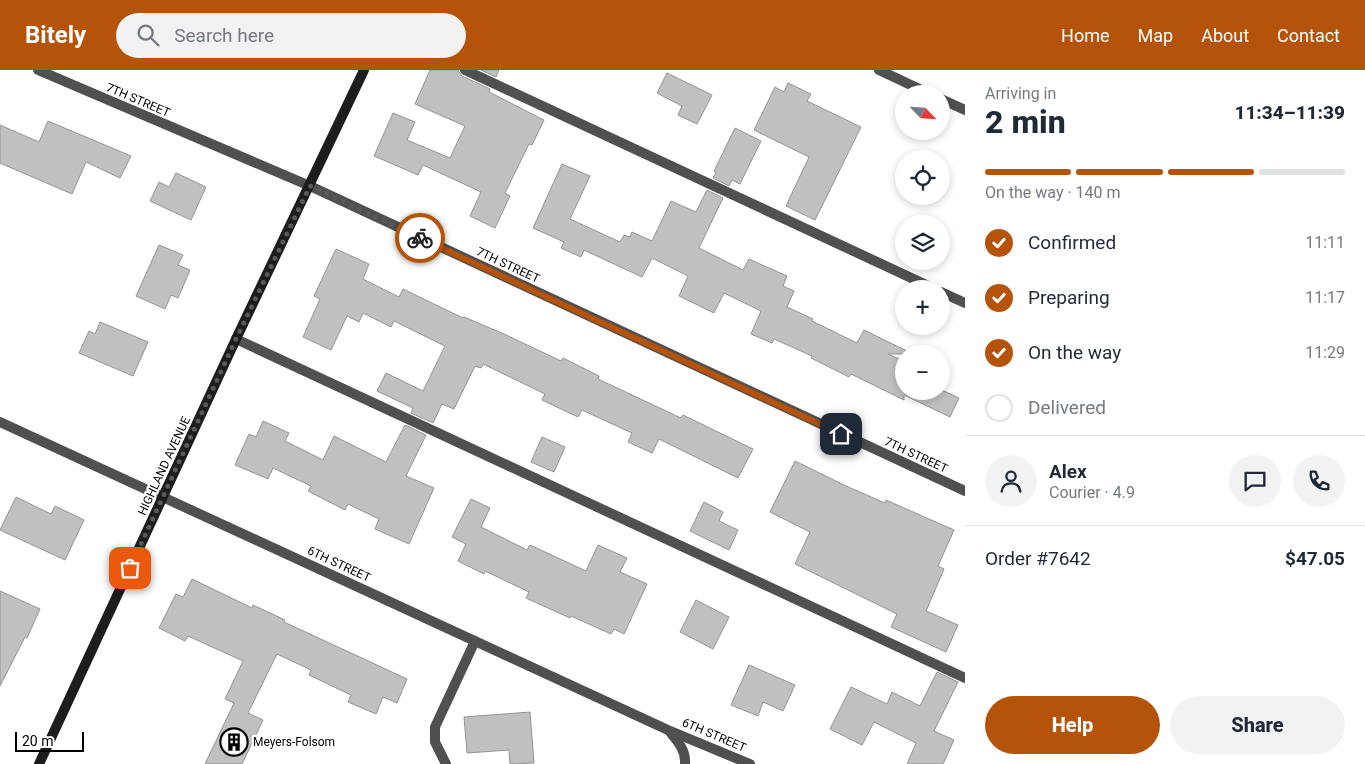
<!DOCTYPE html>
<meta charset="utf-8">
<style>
:root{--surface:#fff;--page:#f2f2f3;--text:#1f2937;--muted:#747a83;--line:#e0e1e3;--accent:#b45309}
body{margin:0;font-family:Roboto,sans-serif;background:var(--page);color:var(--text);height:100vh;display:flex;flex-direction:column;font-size:19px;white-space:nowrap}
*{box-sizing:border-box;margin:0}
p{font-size:16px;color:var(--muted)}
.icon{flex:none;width:28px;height:28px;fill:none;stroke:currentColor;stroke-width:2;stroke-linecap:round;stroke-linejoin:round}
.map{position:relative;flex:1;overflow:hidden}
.drawer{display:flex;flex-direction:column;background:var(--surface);width:400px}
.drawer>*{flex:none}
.needle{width:32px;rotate:115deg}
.fabs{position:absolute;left:895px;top:15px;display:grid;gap:10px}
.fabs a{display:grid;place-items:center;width:55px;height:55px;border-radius:50%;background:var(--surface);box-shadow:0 2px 8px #0003;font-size:25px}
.scale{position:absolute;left:15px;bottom:12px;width:69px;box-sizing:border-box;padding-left:5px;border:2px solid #000;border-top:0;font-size:14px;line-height:18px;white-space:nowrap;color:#000;-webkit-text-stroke:4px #fff;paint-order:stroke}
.pin{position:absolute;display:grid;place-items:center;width:42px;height:42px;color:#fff;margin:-21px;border-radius:10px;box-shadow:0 2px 8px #0006}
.courier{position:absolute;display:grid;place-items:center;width:50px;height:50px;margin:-25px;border:4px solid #b45309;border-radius:50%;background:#fff;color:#222;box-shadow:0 1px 6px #0007}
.summary em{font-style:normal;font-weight:800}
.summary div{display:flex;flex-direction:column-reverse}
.summary{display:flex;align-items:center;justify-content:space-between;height:85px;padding:0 20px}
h1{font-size:32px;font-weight:800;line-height:38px}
.bar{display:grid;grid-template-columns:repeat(4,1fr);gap:8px 5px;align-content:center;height:60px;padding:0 20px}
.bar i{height:6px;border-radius:4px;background:var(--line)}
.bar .on{background:var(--accent)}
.bar p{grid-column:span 4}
.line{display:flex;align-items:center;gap:12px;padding:0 20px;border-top:1px solid var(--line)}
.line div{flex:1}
.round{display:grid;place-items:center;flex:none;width:52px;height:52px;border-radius:26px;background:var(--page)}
ol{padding:0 20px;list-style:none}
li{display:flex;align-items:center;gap:15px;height:55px}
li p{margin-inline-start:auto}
li .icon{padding:5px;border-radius:50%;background:var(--accent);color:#fff;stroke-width:4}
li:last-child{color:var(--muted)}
li i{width:28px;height:28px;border:2px solid var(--line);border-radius:50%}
.primary-button{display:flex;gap:10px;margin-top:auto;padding:10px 20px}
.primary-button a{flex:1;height:58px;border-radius:30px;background:var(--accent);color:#fff;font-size:20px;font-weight:800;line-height:58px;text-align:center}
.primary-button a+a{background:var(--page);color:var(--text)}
header{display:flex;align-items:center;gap:30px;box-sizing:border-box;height:70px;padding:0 25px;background:var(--accent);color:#fff}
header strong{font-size:24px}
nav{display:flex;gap:28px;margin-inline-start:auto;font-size:18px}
.search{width:350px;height:45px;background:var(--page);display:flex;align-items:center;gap:12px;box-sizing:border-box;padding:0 18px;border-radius:28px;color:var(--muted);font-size:19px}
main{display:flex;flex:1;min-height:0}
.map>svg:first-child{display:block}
.building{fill:#c0c0c0;stroke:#949494}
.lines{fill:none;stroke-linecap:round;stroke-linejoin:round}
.service{stroke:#505050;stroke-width:10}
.minor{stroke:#505050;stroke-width:10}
.secondary{stroke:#1d1d1d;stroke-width:10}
.done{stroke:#595959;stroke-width:5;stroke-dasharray:0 9}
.route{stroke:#b45309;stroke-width:6}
.labels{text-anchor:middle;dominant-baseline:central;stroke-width:4.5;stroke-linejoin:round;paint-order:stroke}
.street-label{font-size:12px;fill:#000;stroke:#fff}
.poi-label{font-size:12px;fill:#000;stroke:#fff;text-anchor:start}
</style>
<header>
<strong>Bitely</strong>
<div class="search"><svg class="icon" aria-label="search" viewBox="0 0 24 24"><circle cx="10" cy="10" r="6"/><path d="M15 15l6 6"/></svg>Search here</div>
<nav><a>Home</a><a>Map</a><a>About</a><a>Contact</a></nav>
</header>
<main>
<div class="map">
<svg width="965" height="694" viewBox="0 0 965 694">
<rect width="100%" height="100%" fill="#fff"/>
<!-- building -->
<path class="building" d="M430 0H458L462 6 490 19 489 22 544 50 532 75 529 74 505 123 510 126 495 158 470 146 481 122 423 95 418 105 374 86 393 43 415 52 407 70 450 88 465 56 415 34Z
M481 0H499L496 7Z
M667 3 712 25 697 54 678 45 682 36 657 23Z
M788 13 811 24 807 31 861 57 815 150 786 136 809 87 754 60 775 17 784 22Z
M48 51 131 86 120 108 86 92 72 124 0 93V55L39 72Z
M735 58 761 71 740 114 732 110 729 116 713 108 716 102 714 101Z
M562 94 590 106 570 149 620 172 624 165 630 167 632 162 652 171 671 131 696 142 707 120 723 128 699 178 743 200 749 189 787 206 783 216 794 221 787 237 813 249 812 251 857 273 864 260 913 284H888L904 291V321H944L959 328 950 347 904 325V330L851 304 849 307 811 288 812 286 774 269 772 273 751 264 761 241 724 223 714 243 679 226 688 206 652 188 642 207 584 180 581 187 561 178 564 172 533 158Z
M176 103 206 117 191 150 150 131 159 112 169 117Z
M159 175 183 185 178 195 190 200 178 228 171 225 165 239 136 226Z
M336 179 369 194 363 209 399 227 403 219 463 248 464 247 504 264 561 291 563 288 599 306 598 309 681 348 683 345 753 379 738 408 659 369 652 383 628 372 632 363 582 340 578 347 542 330 545 324 483 294 481 298 475 296 454 339 442 334 433 353 411 343 413 338 377 321 386 303 423 321 445 276 394 251 391 257 363 243 359 252 347 246 331 280 303 267 320 229 314 226Z
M100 252 148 272 133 306 79 283 89 261 95 264Z
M263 351 289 363 285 371 323 390 334 366 386 392 405 355 426 365 406 406 434 418 409 474 375 459 379 449 348 434 345 440 308 421 311 416 273 398 268 409 235 395 249 364 256 367Z
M542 367 565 377 554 402 531 392Z
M795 391 846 416 885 433 886 430 954 460 938 496 944 499 926 541 958 555 946 582 891 557 897 544 795 494 810 462 770 442Z
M16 427 51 444 55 436 84 450 65 490 0 460Z
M471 429 490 438 481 457 527 480 530 475 586 501 598 475 627 488 620 502 647 514 624 564 614 559 611 564 571 546 570 548 526 528 529 522 485 501 484 504 458 491 466 474 452 467Z
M704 432 723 442 719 451 738 460 729 480 690 461Z
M192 509 252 538 253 535 285 550 284 552 407 609 397 633 383 627 376 644 348 632 351 625 309 605 311 600 277 584 248 643 263 650 242 694H205L234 633 225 629 243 591 188 566 185 571 159 558 176 524 183 527Z
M0 521 40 539 27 568 25 567 0 616Z
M696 530 729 547 713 579 680 562Z
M749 595 795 615 783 641 763 632 758 646 731 635Z
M937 602 958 612 934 661 954 670 943 694H907L916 673 874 652 862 675 830 659 851 617 887 634 892 622 920 636Z
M530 642 534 693 510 694 509 680 467 683 464 647Z"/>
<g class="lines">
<!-- service -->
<path class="service" d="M465 0 935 219
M941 222 965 233
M236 269 965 608
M446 694 435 672V657L475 571"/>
<!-- minor -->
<path class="minor" d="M38 0 310 116 965 421
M879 0 930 24
M941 29 965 40
M0 352 668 660 750 694
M670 662C678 672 686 680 685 694"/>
<!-- secondary -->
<path class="secondary" d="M39 694 236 269 364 0"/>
</g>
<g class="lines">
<!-- done -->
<path class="done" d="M130 498 236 269 310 116 420 168"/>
<!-- route -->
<path class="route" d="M420 168 841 364"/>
</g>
<!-- icons -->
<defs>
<g id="building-ring" transform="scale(1.4375)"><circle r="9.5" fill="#fff" stroke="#000" stroke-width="1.5"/><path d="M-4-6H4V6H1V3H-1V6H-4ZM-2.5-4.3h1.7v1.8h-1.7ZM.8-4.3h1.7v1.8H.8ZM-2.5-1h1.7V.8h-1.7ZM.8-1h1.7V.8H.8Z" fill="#000"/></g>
</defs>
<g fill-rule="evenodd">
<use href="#building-ring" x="234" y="672"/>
</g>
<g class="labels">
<!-- street labels -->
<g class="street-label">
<text transform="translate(138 30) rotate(23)">7TH STREET</text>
<text transform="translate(508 195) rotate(25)">7TH STREET</text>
<text transform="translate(916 385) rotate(25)">7TH STREET</text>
<text transform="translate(164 396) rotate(-65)">HIGHLAND AVENUE</text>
<text transform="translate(339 494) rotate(25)">6TH STREET</text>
<text transform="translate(714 665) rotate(23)">6TH STREET</text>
</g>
<!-- poi labels -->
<g class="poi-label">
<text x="253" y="672">Meyers-Folsom</text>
</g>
</g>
</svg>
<div class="fabs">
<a><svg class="needle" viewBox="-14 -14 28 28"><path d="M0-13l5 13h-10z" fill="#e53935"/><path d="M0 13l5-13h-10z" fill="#747a83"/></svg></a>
<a><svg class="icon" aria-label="locate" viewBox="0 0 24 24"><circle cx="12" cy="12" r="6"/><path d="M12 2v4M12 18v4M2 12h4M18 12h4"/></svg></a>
<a><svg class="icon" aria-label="layers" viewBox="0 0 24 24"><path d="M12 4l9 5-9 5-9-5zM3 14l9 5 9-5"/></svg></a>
<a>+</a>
<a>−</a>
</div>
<div class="scale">20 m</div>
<div class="pin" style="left:130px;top:498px;background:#ea580c"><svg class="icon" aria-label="bag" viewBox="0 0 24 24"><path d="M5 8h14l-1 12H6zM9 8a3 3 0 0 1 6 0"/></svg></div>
<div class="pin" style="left:841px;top:364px;background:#1f2937"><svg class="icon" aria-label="home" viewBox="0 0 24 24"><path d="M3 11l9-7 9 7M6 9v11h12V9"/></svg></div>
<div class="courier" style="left:420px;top:168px"><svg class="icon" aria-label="bike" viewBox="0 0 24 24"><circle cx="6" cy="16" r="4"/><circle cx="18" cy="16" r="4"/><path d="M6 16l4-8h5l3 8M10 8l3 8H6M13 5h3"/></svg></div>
</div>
<section class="drawer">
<div class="summary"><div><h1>2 min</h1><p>Arriving in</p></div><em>11:34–11:39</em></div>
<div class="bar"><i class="on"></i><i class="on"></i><i class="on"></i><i></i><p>On the way · 140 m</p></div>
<ol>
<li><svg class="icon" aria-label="check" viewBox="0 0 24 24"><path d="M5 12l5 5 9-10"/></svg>Confirmed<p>11:11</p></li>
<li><svg class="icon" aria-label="check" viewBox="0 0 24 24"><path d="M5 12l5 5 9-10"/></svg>Preparing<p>11:17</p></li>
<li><svg class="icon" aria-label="check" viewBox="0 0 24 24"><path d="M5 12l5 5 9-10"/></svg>On the way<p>11:29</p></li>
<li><i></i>Delivered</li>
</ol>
<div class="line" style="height:90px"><a class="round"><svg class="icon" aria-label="person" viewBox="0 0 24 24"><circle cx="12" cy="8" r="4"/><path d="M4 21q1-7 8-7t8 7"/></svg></a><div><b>Alex</b><p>Courier · 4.9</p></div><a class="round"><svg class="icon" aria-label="chat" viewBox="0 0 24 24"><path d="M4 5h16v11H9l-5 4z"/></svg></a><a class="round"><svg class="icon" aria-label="phone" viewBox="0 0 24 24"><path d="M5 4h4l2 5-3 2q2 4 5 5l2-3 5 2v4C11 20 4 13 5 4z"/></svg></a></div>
<div class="line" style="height:65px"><div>Order #7642</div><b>$47.05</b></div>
<div class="primary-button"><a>Help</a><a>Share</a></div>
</section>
</main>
